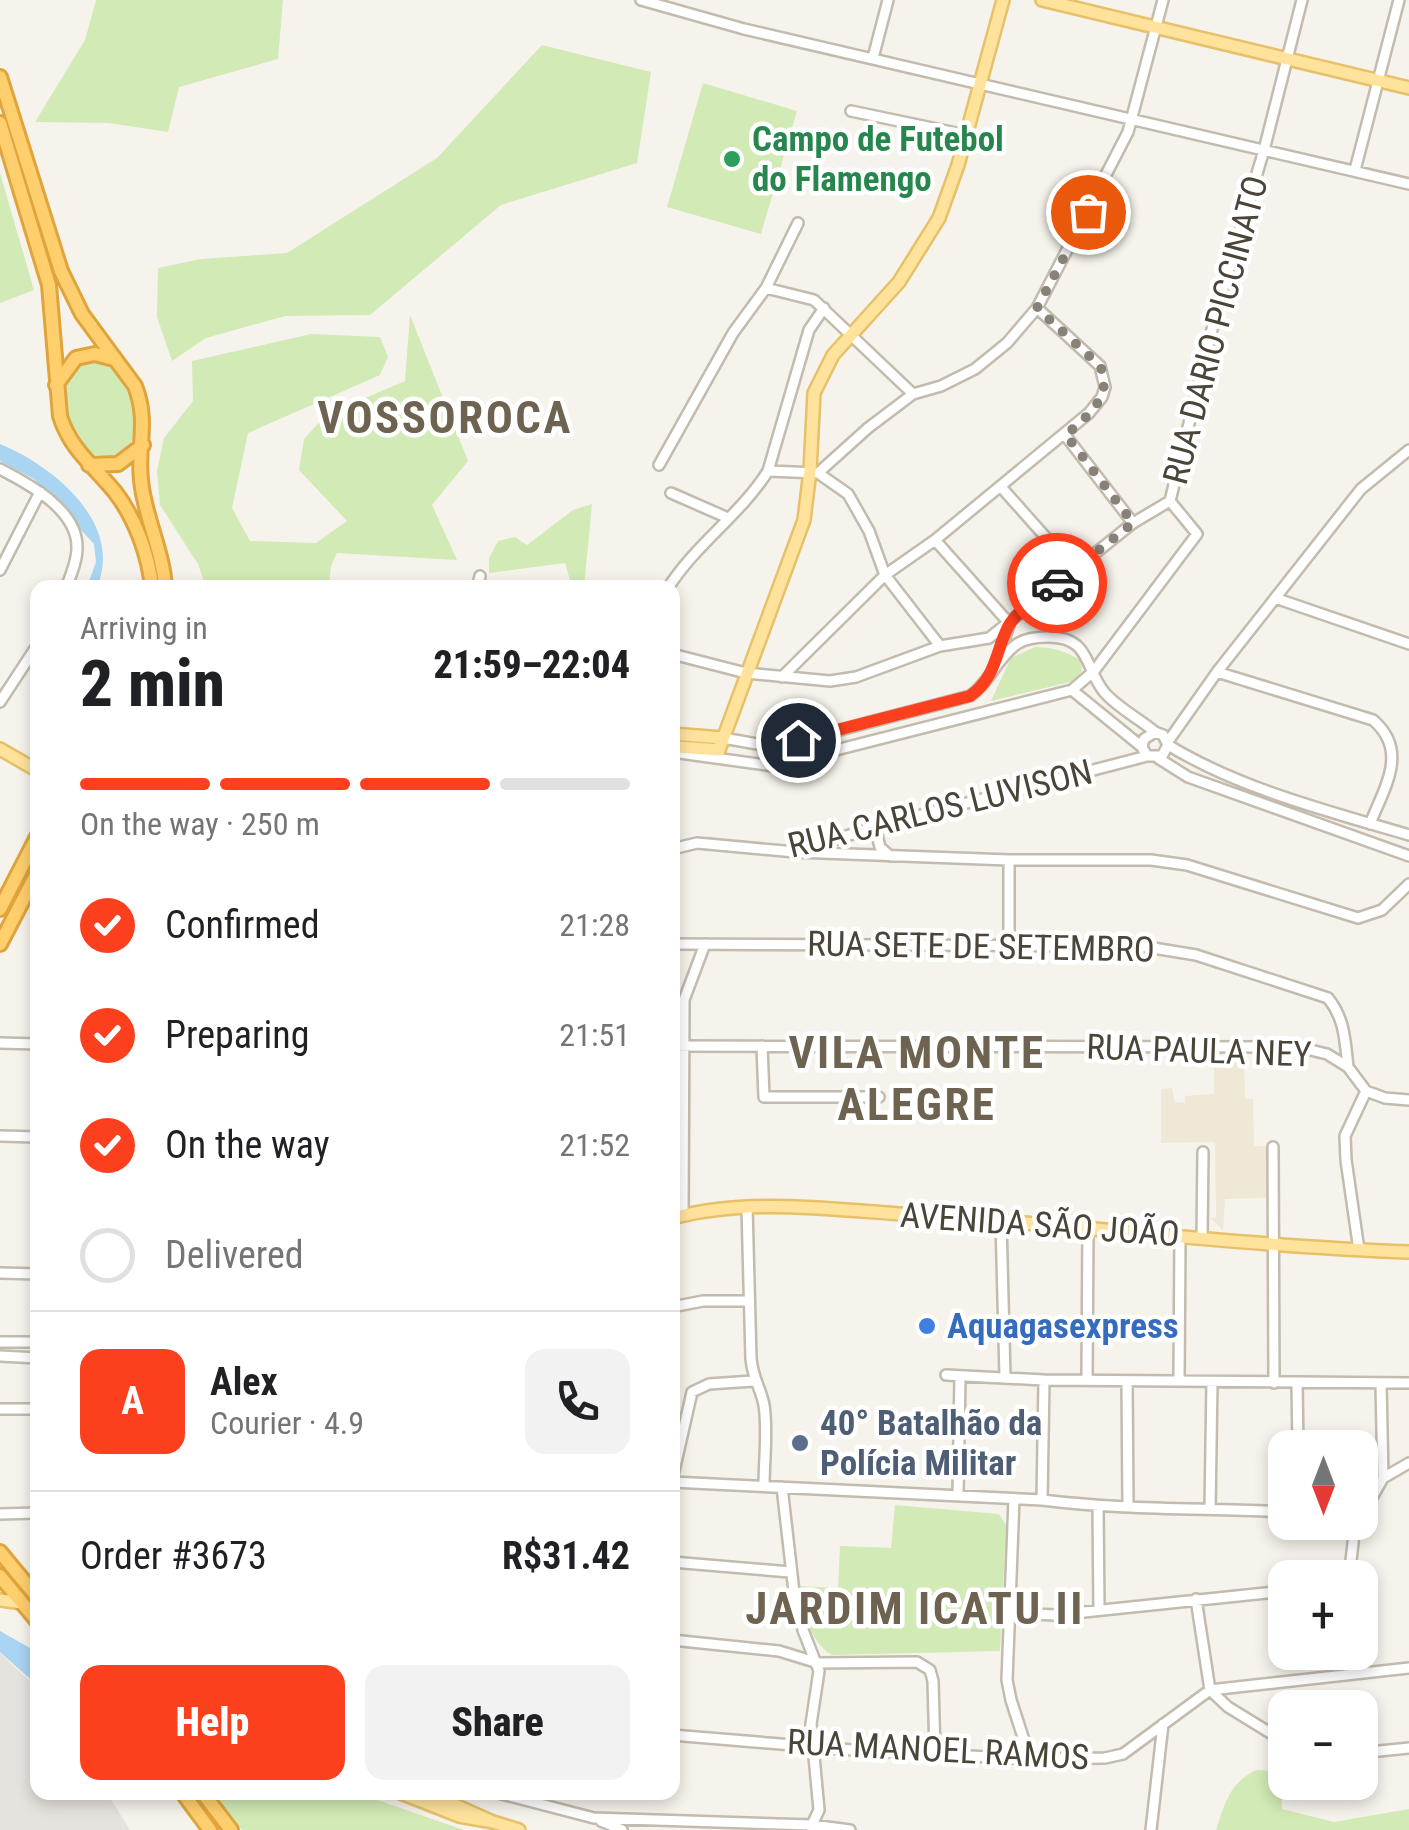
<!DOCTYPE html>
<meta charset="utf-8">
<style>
:root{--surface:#fff;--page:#f2f2f2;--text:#202124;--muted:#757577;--line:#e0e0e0;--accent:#fc3f1d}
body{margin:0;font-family:"Roboto Condensed",sans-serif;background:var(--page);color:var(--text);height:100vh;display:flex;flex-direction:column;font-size:38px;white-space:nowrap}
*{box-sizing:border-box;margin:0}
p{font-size:32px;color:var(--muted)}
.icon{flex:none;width:55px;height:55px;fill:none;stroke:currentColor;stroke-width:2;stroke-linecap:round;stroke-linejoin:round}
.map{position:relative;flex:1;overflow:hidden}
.sheet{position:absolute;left:30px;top:580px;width:650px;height:1220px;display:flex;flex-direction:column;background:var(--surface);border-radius:20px;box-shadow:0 5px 15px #0003}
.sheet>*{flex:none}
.needle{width:65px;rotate:180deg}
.controls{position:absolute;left:1268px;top:1430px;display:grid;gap:20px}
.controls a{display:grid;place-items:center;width:110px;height:110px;border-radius:20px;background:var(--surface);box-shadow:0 5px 15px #0003;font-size:50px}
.pin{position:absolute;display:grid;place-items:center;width:85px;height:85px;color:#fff;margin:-42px;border:5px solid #fff;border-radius:50%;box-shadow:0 2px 10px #0007}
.courier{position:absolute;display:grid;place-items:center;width:100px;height:100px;margin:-50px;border:8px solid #fc3f1d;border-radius:50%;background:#fff;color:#222;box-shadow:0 2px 12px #0007}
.head em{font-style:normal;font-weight:800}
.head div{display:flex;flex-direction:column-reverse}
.head{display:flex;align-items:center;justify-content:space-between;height:170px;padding:0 50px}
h1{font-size:65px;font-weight:800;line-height:75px}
.bar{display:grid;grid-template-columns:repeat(4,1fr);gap:15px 10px;align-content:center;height:120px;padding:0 50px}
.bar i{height:12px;border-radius:8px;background:var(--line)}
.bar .active{background:var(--accent)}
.bar p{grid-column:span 4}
.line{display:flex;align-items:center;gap:25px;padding:0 50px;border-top:2px solid var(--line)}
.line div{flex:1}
.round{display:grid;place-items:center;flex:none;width:105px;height:105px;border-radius:20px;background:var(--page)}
ol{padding:0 50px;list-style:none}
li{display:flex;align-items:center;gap:30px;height:110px}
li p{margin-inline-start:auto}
li .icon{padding:10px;border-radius:50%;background:var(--accent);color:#fff;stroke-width:4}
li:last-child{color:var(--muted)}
li i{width:55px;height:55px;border:5px solid var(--line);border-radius:50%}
.button{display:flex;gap:20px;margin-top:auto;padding:20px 50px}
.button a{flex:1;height:115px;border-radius:20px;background:var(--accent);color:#fff;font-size:40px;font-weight:800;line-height:115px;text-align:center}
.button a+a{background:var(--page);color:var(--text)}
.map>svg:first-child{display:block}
.industrial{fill:#e6e2dd}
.education{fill:#efe8d6}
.green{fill:#d2eab5}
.water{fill:#a9d4f2}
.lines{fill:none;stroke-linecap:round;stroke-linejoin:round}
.minor-casing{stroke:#c2bbae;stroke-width:14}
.major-casing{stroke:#e6c16a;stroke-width:16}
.highway-casing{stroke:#e0a43c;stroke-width:18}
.minor{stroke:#fff;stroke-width:9}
.major{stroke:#ffe39c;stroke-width:11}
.highway{stroke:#ffcf6e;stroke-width:12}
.done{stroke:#878178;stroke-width:10;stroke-dasharray:0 18}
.route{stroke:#fc3f1d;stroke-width:12}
.leisure-dot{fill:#2e9e5b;stroke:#fff;stroke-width:4}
.shop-dot{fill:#3f7fe0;stroke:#fff;stroke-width:4}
.service-dot{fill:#5c6f8a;stroke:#fff;stroke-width:4}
.labels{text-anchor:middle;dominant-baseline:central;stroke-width:9;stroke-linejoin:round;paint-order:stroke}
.leisure-label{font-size:35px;font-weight:bold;fill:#27864d;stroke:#fff;text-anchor:start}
.street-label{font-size:35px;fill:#4b4439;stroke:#fff}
.shop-label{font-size:35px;font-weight:bold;fill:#366cbe;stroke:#fff;text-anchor:start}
.service-label{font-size:35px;font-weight:bold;fill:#4e5e75;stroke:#fff;text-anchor:start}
.district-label{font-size:45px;font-weight:bold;letter-spacing:2.5px;fill:#6e6250;stroke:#fff}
</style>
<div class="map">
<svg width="1409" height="1830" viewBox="0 0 1409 1830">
<rect width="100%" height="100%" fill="#f6f3ec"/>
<!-- industrial -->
<path class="industrial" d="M0 1653 37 1688 38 1792 107 1793 130 1830H0Z"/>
<!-- education -->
<path class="education" d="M1214 1062 1244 1063 1245 1098 1253 1099 1254 1146H1266V1198L1225 1199 1223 1230 1211 1218H1216L1215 1142 1161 1143V1089L1172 1088 1175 1102 1185 1103V1096L1214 1094Z"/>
<!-- green -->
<path class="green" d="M96 0H283L278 59 179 87 168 132 109 123 35 122 85 40Z
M542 45 651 72 637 163 501 205 370 315 285 316 206 338 172 361 157 317 158 268 201 259 287 253 437 158Z
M703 83 797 111 761 234 667 207Z
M0 173 34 290 0 303Z
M410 315 468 461 432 505 457 560 337 553 331 566 329 587H206L198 564 160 505 157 471 164 438 193 401 192 361 311 334 380 337 388 357 380 375 248 433 232 508 250 541 316 543 347 521 299 470 304 439 326 415 405 381Z
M84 360 104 361C131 387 153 431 117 457L92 455C70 431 44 379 84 360Z
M592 504 584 587H577L570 580 565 563 489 573V558L498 541 515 537 527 545 573 510Z
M1035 647C1053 647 1065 651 1080 660L1082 671 1074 681 991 701 1011 658Z
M895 1505 999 1514 1006 1525 1000 1651 832 1655C808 1641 805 1611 798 1586L838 1588 840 1546 891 1548Z
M1256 1770 1281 1771 1282 1809 1334 1822 1409 1809V1830H1216C1225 1803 1229 1784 1256 1770Z
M212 1793H357L464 1830H242Z"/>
<!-- water -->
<path class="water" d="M0 444C54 466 124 524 97 587H87L96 562 94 544 34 479 0 461Z
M0 1631 37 1652V1685L0 1652Z"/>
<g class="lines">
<!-- minor casing -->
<g class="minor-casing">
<path id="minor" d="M641 0 744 29 1409 184
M873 58 888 0
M851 111 966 135
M1355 170 1399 0
M766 288 814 300 913 394
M1065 435 1133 523
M659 465 733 333 766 288 798 223
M0 469C29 484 78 510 77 548 77 561 71 575 66 588
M768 471 818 473 848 494 869 531 885 575 940 646
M818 473 868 428 913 394 941 386 975 369 1007 343 1037 308 1128 132 1163 0
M1001 487 1074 569
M671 493 728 518
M935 540 1009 623
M0 570 40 492
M477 588 480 576
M668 588C696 544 741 514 768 471L809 330 824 308
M1275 598 1409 644
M672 654 746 673 830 681 856 677 940 646 989 638 1133 523 1170 501 1218 305 1264 150 1302 0
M996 663 1009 626
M1217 672 1373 720C1409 751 1385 786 1370 824
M782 677 885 575 935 540 1089 413 1102 397 1105 387 1100 366 1037 308
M1072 690 1142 747 1147 756H1162L1168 745 1163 735 1155 732 1144 739 1142 747
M0 702 38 644
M723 738 763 745 786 744 970 696C990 682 997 658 1017 644 1026 638 1037 637 1048 637 1092 637 1084 669 1105 693 1118 708 1140 719 1155 732
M1167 743 1217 672 1361 489 1409 450
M1168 745C1240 789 1328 811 1409 835
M672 752 773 766 1072 690 1094 671 1197 534 1170 501
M1158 758 1188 777 1409 856
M875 827 880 847 890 856
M672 849 697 843 795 852 875 827 1147 756
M795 852 1009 860H1151L1187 865 1358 918 1382 910 1409 884
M672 944 1141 946 1196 955 1328 998C1345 1019 1345 1041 1348 1067
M1009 944V860
M0 1043 38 1044
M672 1046 1298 1047 1327 1054 1348 1067 1366 1091 1385 1098 1409 1100
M762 1046 764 1097H879
M0 1136 38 1137
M1273 1147 1274 1383
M747 1207 751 1359C753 1379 761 1389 764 1405 768 1431 764 1460 764 1486
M683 1216 684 1000 705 944
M1001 1221 1005 1376
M1202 1238 1203 1152
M1359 1250 1346 1160 1345 1136 1366 1091
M0 1273 38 1274
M672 1307 703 1301H747
M0 1342H38
M0 1356 38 1358
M946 1375 1044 1380 1409 1383
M1087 1379 1088 1229
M1127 1381 1128 1505
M1179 1381 1180 1238
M1297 1383 1298 1448
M0 1409H38
M1383 1478 1409 1463
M672 1480 692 1392 709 1384 753 1381
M672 1482 1042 1500C1122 1510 1204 1508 1285 1512
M782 1487 794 1592 803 1630 819 1671 811 1724 819 1810 811 1827
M958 1496 960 1376
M1014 1499 1007 1680 1011 1700 1030 1759
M1042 1500 1044 1380
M1098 1507 1099 1610
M1210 1509 1212 1382
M0 1514 38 1513
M1360 1519 1383 1478 1381 1384
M672 1562 790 1572
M1349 1578 1354 1534 1359 1522
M1196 1599 1210 1690 1409 1668
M1012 1613 1055 1615 1285 1591
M672 1640 779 1651 818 1663 917 1662 930 1670 933 1681 935 1753
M672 1735 853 1750 1030 1759 1105 1758 1123 1754 1210 1690 1228 1707 1285 1742
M1360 1753 1409 1748
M494 1792 594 1818 812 1825 850 1830
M601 1821 622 1830
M1151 1830 1163 1724"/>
</g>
<!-- major casing -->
<g class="major-casing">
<path id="major" d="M1042 0 1409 88
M672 734 723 738
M0 749 38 771
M672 750 677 747 719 750 804 520 810 471 814 393 833 355 899 282 939 218 958 165 1003 0
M672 1218C751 1197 835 1210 915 1215 1080 1225 1244 1246 1409 1252
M0 1600 22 1603
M398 1792 459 1816 493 1822
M437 1797 493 1822 519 1830"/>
</g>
<!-- highway casing -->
<g class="highway-casing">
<path id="highway" d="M0 77 61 271 82 314 135 386C149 422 137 444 141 480 144 516 163 550 165 588
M0 123 49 285 60 416C70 449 94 466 115 492 135 518 149 555 152 588
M56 385 76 358 95 354 114 359
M89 465 118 464 143 445
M0 909 38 835
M0 944 38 871
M0 1552 38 1598
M0 1576 38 1622
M182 1792 210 1830
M202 1792 231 1830"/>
</g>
<!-- minor -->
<use href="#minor" class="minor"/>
<!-- major -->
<use href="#major" class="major"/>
<!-- highway -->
<use href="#highway" class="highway"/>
</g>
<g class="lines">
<!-- done -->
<path class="done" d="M1057 583 1133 523 1066 435C1087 416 1114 397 1100 366L1037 308 1088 212"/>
<!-- route -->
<path class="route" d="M798 740 970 696C996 678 995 653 1008 627 1017 610 1043 595 1057 583"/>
</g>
<!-- markers -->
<circle class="leisure-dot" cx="732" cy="159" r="10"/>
<circle class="shop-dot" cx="927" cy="1326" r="10"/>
<circle class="service-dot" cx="800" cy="1443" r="10"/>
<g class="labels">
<!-- leisure labels -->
<g class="leisure-label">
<text x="752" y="139">Campo de Futebol<tspan x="752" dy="40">do Flamengo</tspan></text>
</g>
<!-- street labels -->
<g class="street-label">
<text transform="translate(1216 330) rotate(-75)">RUA DARIO PICCINATO</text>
<text transform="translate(940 809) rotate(-14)">RUA CARLOS LUVISON</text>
<text transform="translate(981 947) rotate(1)">RUA SETE DE SETEMBRO</text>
<text transform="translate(1199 1051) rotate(2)">RUA PAULA NEY</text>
<text transform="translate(1040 1225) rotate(4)">AVENIDA SÃO JOÃO</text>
<text transform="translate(938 1750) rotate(3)">RUA MANOEL RAMOS</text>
</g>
<!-- shop labels -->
<g class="shop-label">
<text x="947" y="1326">Aquagasexpress</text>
</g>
<!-- service labels -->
<g class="service-label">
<text x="820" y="1423">40° Batalhão da<tspan x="820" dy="40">Polícia Militar</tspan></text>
</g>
<!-- district labels -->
<g class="district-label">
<text x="445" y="417">VOSSOROCA</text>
<text x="917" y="1052">VILA MONTE<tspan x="917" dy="52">ALEGRE</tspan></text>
<text x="915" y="1608">JARDIM ICATU II</text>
</g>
</g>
</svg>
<div class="controls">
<a><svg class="needle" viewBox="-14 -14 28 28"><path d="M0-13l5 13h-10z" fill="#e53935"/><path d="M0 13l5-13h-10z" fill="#757577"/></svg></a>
<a>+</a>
<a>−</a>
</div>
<div class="pin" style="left:1088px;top:212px;background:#ea580c"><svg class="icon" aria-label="bag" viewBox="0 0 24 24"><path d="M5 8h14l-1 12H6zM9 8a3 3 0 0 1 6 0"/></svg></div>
<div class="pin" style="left:798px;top:740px;background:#1f2937"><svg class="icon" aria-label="home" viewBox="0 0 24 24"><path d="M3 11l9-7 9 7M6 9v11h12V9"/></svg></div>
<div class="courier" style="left:1057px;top:583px"><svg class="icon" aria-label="car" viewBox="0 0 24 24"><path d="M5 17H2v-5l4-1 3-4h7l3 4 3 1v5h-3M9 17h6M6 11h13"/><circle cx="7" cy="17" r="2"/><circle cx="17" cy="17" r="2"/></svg></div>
<section class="sheet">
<div class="head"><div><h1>2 min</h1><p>Arriving in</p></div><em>21:59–22:04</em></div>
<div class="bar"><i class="active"></i><i class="active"></i><i class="active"></i><i></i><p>On the way · 250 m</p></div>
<ol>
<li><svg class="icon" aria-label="check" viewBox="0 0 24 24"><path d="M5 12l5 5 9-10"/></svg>Confirmed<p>21:28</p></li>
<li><svg class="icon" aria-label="check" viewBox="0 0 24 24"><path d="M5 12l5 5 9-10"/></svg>Preparing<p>21:51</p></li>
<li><svg class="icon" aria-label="check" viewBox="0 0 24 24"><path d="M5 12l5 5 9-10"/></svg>On the way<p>21:52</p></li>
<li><i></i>Delivered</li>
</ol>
<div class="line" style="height:180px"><b class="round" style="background:var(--accent);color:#fff">A</b><div><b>Alex</b><p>Courier · 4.9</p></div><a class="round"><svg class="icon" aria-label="phone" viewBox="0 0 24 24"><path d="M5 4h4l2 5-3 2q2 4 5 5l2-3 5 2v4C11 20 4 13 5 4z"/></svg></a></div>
<div class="line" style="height:130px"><div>Order #3673</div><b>R$31.42</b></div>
<div class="button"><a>Help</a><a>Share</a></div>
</section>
</div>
